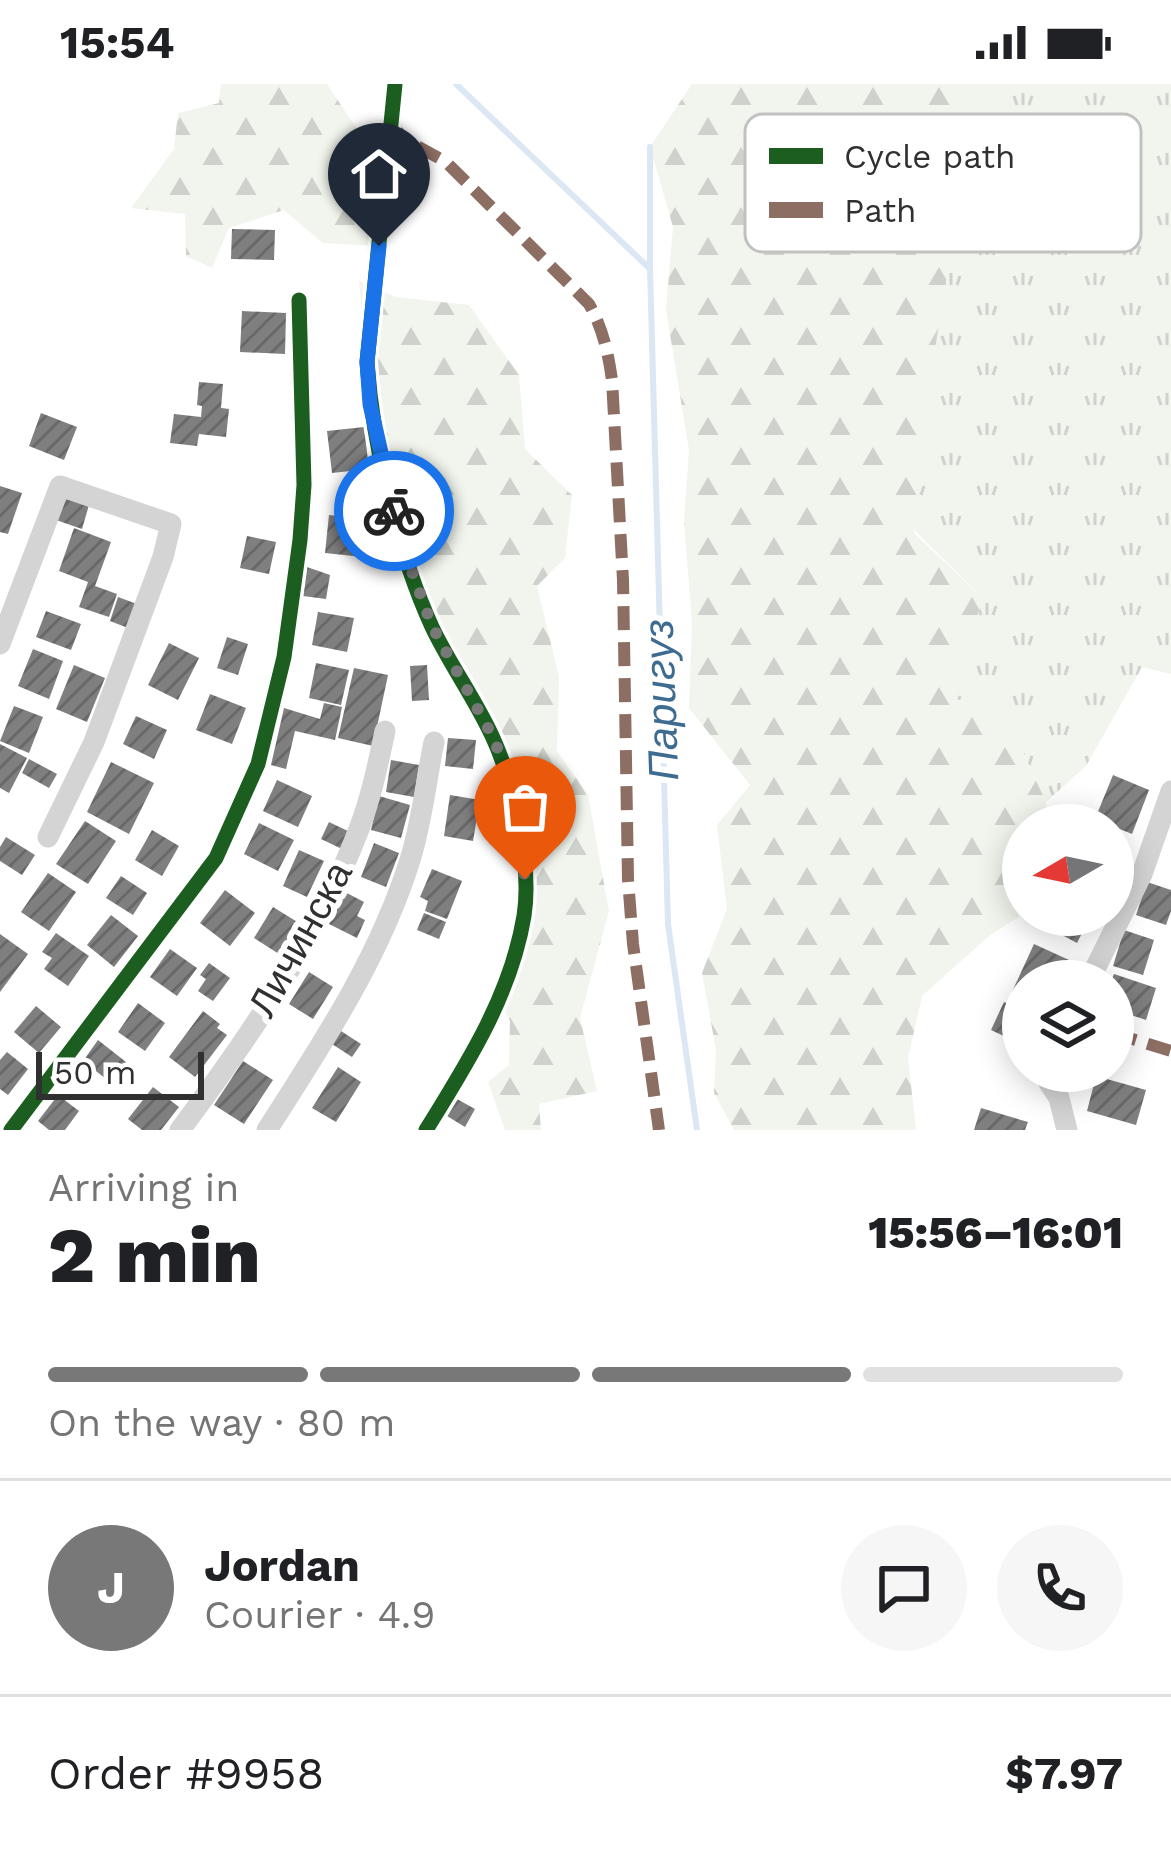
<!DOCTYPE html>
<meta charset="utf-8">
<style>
:root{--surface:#fff;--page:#f6f6f6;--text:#202124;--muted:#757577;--line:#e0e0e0;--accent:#787878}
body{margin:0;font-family:"Work Sans",sans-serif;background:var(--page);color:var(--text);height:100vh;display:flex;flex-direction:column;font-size:45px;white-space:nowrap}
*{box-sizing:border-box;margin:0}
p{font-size:39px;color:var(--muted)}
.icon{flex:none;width:66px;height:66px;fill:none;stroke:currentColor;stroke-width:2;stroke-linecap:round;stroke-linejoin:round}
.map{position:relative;height:1046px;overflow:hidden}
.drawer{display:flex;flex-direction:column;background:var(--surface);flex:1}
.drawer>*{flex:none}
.needle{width:78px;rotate:261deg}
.buttons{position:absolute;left:1002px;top:720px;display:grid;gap:24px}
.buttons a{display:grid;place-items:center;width:132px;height:132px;border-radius:50%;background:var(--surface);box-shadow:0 6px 30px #0003;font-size:60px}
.scale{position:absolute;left:36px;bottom:30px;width:168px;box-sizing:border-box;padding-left:12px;border:6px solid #303030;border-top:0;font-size:33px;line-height:42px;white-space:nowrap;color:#303030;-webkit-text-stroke:9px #fff;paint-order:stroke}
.pin{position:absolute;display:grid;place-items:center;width:102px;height:102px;color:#fff;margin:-123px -51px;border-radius:50% 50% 50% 0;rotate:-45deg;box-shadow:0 0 12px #0007}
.pin .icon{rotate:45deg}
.courier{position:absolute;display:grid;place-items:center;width:120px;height:120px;margin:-60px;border:9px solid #1a73e8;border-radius:50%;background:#fff;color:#222;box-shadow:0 3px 15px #0007}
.head em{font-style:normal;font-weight:800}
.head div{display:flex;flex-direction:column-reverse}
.head{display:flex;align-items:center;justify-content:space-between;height:204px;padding:0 48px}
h1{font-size:78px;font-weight:800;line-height:90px}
.bar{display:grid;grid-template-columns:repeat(4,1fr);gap:18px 12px;align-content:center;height:144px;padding:0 48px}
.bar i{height:15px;border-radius:9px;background:var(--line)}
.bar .active{background:var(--accent)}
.bar p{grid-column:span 4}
.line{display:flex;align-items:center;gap:30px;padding:0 48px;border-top:3px solid var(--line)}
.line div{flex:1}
.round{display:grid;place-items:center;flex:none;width:126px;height:126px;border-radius:63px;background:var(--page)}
.status{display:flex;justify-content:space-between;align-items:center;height:84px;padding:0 60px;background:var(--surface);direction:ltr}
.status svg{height:33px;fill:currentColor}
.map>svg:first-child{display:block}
.grass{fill:url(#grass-tufts)}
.forest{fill:url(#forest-firs)}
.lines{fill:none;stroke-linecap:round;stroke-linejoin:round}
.stream{stroke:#dbe7f2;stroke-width:6}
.building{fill:url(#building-hatch)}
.minor{stroke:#d4d4d4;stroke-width:21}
.quiet{stroke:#8d6e63;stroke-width:12;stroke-dasharray:24 12;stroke-linecap:butt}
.cycleway-casing{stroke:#fff;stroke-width:22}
.cycleway{stroke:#1b5e20;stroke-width:15}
.done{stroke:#787878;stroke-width:12;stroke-dasharray:0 21.6}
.route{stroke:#1a73e8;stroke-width:15}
.labels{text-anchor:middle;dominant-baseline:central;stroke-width:12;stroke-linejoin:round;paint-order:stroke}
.street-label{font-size:39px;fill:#303030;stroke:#fff}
.water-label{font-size:42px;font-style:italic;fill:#3e6c91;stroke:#fff}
.key{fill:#fff;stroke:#c1c1c1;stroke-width:3}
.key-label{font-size:33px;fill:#303030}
</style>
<div class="status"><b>15:54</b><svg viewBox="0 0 49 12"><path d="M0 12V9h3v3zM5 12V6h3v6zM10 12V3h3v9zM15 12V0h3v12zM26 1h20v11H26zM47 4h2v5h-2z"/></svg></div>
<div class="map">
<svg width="1171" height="1046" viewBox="0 0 1171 1046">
<defs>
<pattern id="grass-tufts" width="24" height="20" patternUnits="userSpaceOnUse" patternTransform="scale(3)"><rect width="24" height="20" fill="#f1f5ed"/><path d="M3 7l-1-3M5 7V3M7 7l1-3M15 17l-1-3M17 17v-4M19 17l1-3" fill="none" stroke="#cfd2cc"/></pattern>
<pattern id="forest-firs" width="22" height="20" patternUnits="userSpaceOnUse" patternTransform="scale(3)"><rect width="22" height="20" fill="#f1f5ed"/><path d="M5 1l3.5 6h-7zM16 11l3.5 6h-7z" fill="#cfd2cc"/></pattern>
<pattern id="building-hatch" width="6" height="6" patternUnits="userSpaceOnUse" patternTransform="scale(3)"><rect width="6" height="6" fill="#7f7f7f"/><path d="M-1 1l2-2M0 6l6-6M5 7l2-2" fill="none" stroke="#686868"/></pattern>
</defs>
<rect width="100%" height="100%" fill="#fff"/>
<!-- grass -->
<path class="grass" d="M970 0H1171V590L1142 583 1086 682 1046 718 1009 638 952 613 983 514 914 446 932 284Z"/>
<!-- forest -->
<path class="forest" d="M221 0H327L387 90 379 162 323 159 284 126 229 144 212 184 186 172 185 130 131 124 174 65 178 29 219 19Z
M692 0H971L963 89 932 284 914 449 983 514 952 613 1009 638 1046 718 1045 741H1023V830L989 852 922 912 908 974 916 1046H734L714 1009 716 966 702 889 727 825 717 741 750 701 689 624 692 539 684 437 689 366 666 226 673 143 650 63Z
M359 197 396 213 469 221 519 291 525 365 572 411 565 474 537 502 559 593 557 667 588 711 609 827 580 934 597 1007 539 1020 541 1046H505L488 998 509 981 510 937 498 916 525 827 512 704 432 542 370 320Z"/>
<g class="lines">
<!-- stream -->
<path class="stream" d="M456 0 649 184
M650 63V184L668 840 697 1046"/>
</g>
<!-- building -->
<path class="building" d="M232 145 275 146 274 176 231 175Z
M242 227 286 229 285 270 240 268Z
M199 298 223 300 221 324 229 325 226 353 199 350 197 362 170 359 174 330 201 333 202 322 197 321Z
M41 329 77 343 64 376 29 362Z
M364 343 369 385 332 389 327 347Z
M0 402 22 409 8 450 0 448Z
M64 412 89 421 82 445 56 436Z
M329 431 367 435 363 473 325 469Z
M74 444 111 458 95 502 117 510 109 533 79 523 88 498 59 487Z
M247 452 276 458 269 490 240 484Z
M307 483 330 491 326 515 303 512Z
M118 513 137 520 128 544 110 537Z
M46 527 81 540 71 566 36 553Z
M318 528 354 534 347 568 312 561Z
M227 553 248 560 238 591 217 584Z
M169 559 199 574 178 616 148 601Z
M33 565 63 577 49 615 18 602Z
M316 579 349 586 341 621 309 614Z
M74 581 105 594 87 638 56 625Z
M427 581 429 616 412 617 410 582Z
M354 584 388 591 373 662 338 654Z
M210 610 246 624 232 660 196 646Z
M324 619 342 623 335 656 295 647 286 685 271 681 284 624 320 635Z
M14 622 43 633 29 669 0 657Z
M136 632 167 646 154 675 123 660Z
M448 654 476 656 473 685 445 682Z
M0 660 27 674 9 709 0 704Z
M29 675 57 690 49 704 22 689Z
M391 676 419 681 414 713 386 708Z
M111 678 154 699 129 750 87 728Z
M1113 691 1149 706 1132 750 1095 735Z
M277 696 312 712 298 743 263 727Z
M450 711 480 716 473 757 444 752Z
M379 712 410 721 401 754 371 746Z
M85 737 116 757 88 800 56 780Z
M329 738 350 748 342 765 321 755Z
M259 739 294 756 278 787 244 770Z
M152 746 179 762 162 792 135 776Z
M6 753 35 771 22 791 0 777V763Z
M374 759 399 769 386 803 361 793Z
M299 766 324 777 307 813 283 802Z
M432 785 462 797 447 835 425 827 428 817 420 813Z
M48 789 76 808 49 847 21 828Z
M121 792 147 809 133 831 106 814Z
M1147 798 1171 806V827L1166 841 1136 831Z
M225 806 255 829 230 862 200 839Z
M345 808 364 818 357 832 365 836 357 854 329 840Z
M273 823 299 839 279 870 254 854Z
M424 829 446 838 439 855 417 846Z
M111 831 138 852 114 883 87 861Z
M1054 831H1091L1077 859 1047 843Z
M1124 846 1154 856 1143 891 1113 882Z
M56 849 89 872 68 902 44 885 52 874 42 868Z
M0 850 28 870 0 908Z
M1034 860 1069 876 1059 897H1023V915L1011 910Z
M170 865 197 884 177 912 150 893Z
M209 879 230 894 213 917 198 907 206 895 200 891Z
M309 888 333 903 313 935 289 920Z
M1114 890 1156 904 1146 936 1113 925 1111 897Z
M1004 918 1023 927V961L991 946Z
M138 919 165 939 145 967 118 948Z
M36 922 61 943 39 969 14 948Z
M203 927 220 940 217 944 227 951 195 993 169 973Z
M341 947 361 960 352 973 332 960Z
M98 956 126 978 110 998 83 977Z
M7 968 28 985 8 1011 0 1005V976Z
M243 977 273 996 244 1040 214 1021Z
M338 983 361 998 336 1038 312 1024Z
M1096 992 1146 1006 1136 1041 1087 1027Z
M153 1003 179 1023 161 1046H142L128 1035Z
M58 1011 79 1027 65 1046H49L38 1037Z
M457 1015 475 1025 465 1043 447 1032Z
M981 1024 1028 1038 1025 1046H974Z"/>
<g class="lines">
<!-- minor -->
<path class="minor" d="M395 0 367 278C373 362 397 466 432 543 450 581 476 616 493 654 514 700 532 783 524 832 511 911 467 980 426 1046
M0 560 60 402 171 440 163 473 94 658 48 753
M1089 897 1142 790 1171 707
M1050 987 1049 999 1059 1014 1067 1046
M11 1046 216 774 258 680 284 573 300 456 304 401 299 216
M180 1046C250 952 317 855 359 745 371 714 378 680 385 647
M267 1046C322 960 379 875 410 776 422 738 426 697 434 658"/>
<!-- quiet -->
<path class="quiet" d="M392 39 402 54 446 78 589 220C603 245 608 268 612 296L623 496 628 795 633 860 659 1046
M1113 949 1171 967"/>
<!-- cycleway casing -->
<g class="cycleway-casing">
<path id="cycleway" d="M395 0 367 278C373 362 397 466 432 543 450 581 476 616 493 654 514 700 532 783 524 832 511 911 467 980 426 1046
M11 1046 216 774 258 680 284 573 300 456 304 401 299 216"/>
</g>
<!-- cycleway -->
<use href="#cycleway" class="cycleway"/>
</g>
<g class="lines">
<!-- done -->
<path class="done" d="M394 427 403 463 432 542 494 655 512 704 525 795"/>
<!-- route -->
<path class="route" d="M379 162 367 278 370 320 394 427"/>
</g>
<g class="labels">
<!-- street labels -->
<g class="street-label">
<text transform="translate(300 855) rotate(-61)">Личинска</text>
</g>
<!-- water labels -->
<g class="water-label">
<text transform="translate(661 616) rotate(-92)">Паригуз</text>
</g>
</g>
<!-- legend -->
<rect x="745" y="30" width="396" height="138" rx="18" class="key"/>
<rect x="769" y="64" width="54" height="16" fill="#1b5e20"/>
<rect x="769" y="118" width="54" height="16" fill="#8d6e63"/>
<g class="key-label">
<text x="844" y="84">Cycle path</text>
<text x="844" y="138">Path</text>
</g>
</svg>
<div class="buttons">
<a><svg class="needle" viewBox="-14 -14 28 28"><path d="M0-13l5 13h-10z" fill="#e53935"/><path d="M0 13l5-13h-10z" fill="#757577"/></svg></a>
<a><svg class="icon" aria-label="layers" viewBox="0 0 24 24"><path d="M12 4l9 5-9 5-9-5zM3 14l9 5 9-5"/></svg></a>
</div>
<div class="scale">50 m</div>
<div class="pin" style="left:525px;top:795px;background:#ea580c"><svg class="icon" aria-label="bag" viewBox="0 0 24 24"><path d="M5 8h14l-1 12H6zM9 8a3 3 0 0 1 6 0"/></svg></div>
<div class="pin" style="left:379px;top:162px;background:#1f2937"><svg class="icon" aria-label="home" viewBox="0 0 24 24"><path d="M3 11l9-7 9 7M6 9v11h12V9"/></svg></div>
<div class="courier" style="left:394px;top:427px"><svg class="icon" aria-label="bike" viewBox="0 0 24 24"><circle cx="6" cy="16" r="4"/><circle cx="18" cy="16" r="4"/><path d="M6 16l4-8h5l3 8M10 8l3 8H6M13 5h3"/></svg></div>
</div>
<section class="drawer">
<div class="head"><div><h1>2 min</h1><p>Arriving in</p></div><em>15:56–16:01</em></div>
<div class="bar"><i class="active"></i><i class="active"></i><i class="active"></i><i></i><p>On the way · 80 m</p></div>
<div class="line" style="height:216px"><b class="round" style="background:var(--accent);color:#fff">J</b><div><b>Jordan</b><p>Courier · 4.9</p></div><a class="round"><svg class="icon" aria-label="chat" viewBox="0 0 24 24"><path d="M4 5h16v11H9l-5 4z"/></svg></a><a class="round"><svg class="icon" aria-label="phone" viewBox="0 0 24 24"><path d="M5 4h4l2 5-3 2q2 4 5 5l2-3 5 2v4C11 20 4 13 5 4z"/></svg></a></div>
<div class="line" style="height:156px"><div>Order #9958</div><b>$7.97</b></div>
</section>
